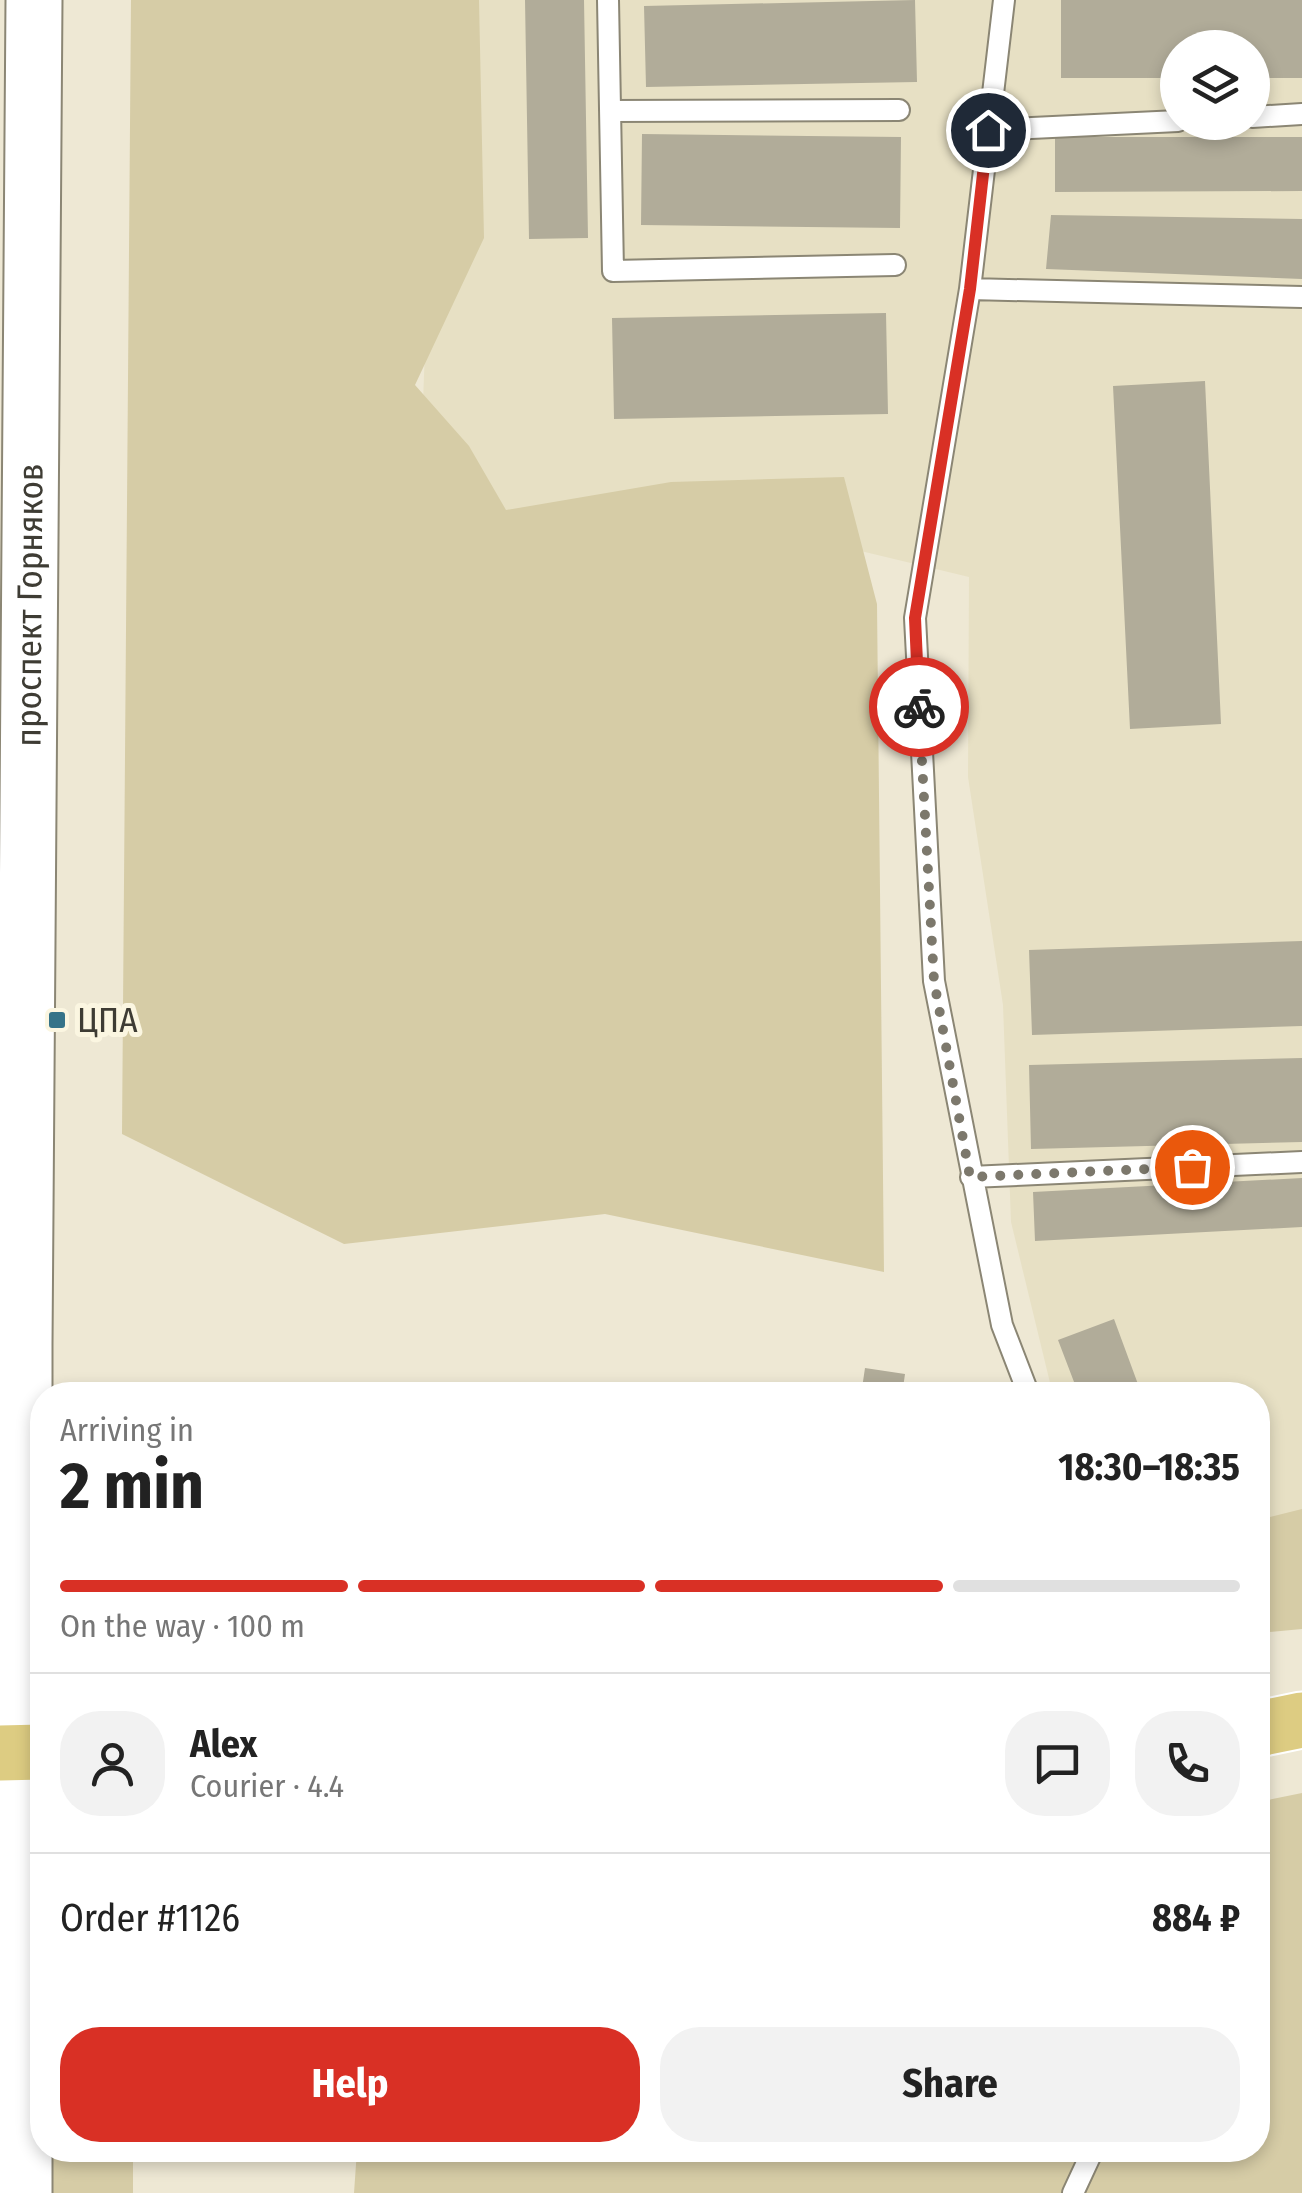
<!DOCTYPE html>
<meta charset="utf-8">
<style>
:root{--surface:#fff;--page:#f2f2f2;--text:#222;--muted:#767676;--line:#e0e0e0;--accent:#d93025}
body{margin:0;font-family:"Fira Sans Condensed",sans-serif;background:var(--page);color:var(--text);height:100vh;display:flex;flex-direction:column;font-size:38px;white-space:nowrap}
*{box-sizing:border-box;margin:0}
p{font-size:32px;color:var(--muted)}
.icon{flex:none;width:55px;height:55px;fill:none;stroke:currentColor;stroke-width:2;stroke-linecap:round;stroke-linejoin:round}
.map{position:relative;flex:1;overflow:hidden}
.side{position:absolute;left:30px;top:1382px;width:1240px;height:780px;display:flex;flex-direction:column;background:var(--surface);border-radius:40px;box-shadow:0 5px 15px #0003}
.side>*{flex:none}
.fabs{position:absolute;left:1160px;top:30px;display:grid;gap:20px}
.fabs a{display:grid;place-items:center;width:110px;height:110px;border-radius:50%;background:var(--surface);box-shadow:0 5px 15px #0003;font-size:50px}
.pin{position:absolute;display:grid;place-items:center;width:85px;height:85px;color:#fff;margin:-42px;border:5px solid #fff;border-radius:50%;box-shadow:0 2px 10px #0007}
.courier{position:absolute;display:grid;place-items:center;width:100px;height:100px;margin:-50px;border:8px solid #d93025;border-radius:50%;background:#fff;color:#222;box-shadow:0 2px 12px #0007}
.headline em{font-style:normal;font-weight:700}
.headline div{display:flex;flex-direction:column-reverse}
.headline{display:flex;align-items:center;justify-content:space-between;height:170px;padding:0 30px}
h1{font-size:65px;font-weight:700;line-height:75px}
.bar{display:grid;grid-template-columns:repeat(4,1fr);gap:15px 10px;align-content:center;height:120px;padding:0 30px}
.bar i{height:12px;border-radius:8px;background:var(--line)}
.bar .active{background:var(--accent)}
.bar p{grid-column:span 4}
.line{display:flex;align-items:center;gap:25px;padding:0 30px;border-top:2px solid var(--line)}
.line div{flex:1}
.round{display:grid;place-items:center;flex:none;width:105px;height:105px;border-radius:40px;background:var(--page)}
.button{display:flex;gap:20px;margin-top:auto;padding:20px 30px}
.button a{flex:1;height:115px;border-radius:40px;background:var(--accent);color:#fff;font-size:40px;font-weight:700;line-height:115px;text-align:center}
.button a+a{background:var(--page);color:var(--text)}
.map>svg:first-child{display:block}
.built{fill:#e7e0c4;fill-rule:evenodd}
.green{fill:#d6cca6}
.building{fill:#b1ac99}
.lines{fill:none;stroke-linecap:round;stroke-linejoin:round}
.lane-casing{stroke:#8b8674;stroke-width:24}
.secondary-casing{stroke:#8b8674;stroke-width:59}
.primary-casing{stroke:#fff;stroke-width:59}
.lane{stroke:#fff;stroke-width:20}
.secondary{stroke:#fff;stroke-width:55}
.primary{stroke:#ddcc82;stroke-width:55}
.done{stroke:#7c786c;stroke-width:10;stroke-dasharray:0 18}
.route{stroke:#d93025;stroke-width:12}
.poi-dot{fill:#357389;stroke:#fbf6e1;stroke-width:4}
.labels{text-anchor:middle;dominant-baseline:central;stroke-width:10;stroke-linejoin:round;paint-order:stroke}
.street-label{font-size:35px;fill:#3e3c34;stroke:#fbf6e1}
.poi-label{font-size:35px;fill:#3e3c34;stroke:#fbf6e1;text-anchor:start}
</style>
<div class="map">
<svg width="1302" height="2193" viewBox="0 0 1302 2193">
<rect width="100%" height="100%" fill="#eee8d4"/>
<!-- built -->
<path class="built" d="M438 0H1302V1532L1258 1547V1395H1053L1011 1222 1003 1005 968 777 969 577 695 511 537 553 420 483ZM1178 48H1252V122H1178Z"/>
<!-- green -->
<path class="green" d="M131 0H479L484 238 415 385 469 446 506 510 671 482 844 477 877 604 884 1272 605 1214 344 1244 122 1134Z
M1302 1509V1629L1258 1633V1520Z
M1302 1793V2193H354L357 2150H1258V1802Z
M42 2150H133V2193H40Z"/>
<!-- building -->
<path class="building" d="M525 0H584L588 238 529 239Z
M915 0 917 82 646 87 644 6Z
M1061 0H1302V78H1252V48H1178V78H1061Z
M642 134 901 137 900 228 641 225Z
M1055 137H1302V191L1055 192Z
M1051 215 1302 219V279L1046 269Z
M886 313 888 414 614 419 612 318Z
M1205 381 1221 724 1130 729 1113 386Z
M1302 941V1026L1032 1035 1029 950Z
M1302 1058V1142L1031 1149 1029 1065Z
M1302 1178V1227L1035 1241 1033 1192Z
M1114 1319 1142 1395H1079L1058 1340Z
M865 1368 905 1374 902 1395H861Z"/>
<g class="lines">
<!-- lane casing -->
<g class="lane-casing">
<path id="lane" d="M608 0 613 271 895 265
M1004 0 970 289 915 618 934 981 1002 1325 1029 1395
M610 111 899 110
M1252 117 1302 114
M988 130 1178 121
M970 289 1302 297
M971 1177 1302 1162
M1073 2193 1093 2150"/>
</g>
<!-- secondary casing -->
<g class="secondary-casing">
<g id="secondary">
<path id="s1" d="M24 2193V1345L34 0"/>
</g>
</g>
<!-- primary casing -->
<g class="primary-casing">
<path id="primary" d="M1258 1729 1302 1720
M0 1753 42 1752"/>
</g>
<!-- lane -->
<use href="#lane" class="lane"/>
<!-- secondary -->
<use href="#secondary" class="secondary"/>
<!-- primary -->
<use href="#primary" class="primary"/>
</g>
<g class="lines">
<!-- done -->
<path class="done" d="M919 707 934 981 970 1177 1192 1167"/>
<!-- route -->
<path class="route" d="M919 707 915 618 970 289 988 130"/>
</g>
<!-- markers -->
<rect class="poi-dot" x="47" y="1010" width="20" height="20" rx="5"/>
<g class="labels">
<!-- street labels -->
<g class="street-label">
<text stroke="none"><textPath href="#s1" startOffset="1588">проспект Горняков</textPath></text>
</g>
<!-- poi labels -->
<g class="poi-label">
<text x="77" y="1020">ЦПА</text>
</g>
</g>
</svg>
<div class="fabs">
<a><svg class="icon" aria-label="layers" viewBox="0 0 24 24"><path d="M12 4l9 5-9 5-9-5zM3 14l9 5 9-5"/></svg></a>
</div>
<div class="pin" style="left:1192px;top:1167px;background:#ea580c"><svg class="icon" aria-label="bag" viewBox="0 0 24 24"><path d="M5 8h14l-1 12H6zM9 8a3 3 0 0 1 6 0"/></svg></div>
<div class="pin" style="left:988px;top:130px;background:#1f2937"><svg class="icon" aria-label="home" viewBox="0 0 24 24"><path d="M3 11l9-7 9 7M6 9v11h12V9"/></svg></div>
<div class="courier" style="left:919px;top:707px"><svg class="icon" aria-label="bike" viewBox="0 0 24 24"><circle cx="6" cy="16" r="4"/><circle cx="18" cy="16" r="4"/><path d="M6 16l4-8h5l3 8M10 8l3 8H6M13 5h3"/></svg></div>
<section class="side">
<div class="headline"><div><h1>2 min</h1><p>Arriving in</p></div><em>18:30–18:35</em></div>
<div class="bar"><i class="active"></i><i class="active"></i><i class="active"></i><i></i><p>On the way · 100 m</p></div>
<div class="line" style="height:180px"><a class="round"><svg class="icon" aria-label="person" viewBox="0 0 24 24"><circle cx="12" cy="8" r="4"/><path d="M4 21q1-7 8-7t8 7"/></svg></a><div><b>Alex</b><p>Courier · 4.4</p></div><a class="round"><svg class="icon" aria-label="chat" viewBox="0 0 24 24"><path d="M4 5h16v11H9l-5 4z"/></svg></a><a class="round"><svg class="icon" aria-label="phone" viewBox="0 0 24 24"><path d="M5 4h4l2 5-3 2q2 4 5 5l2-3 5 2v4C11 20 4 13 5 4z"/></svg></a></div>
<div class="line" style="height:130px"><div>Order #1126</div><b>884 ₽</b></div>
<div class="button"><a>Help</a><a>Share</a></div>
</section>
</div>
